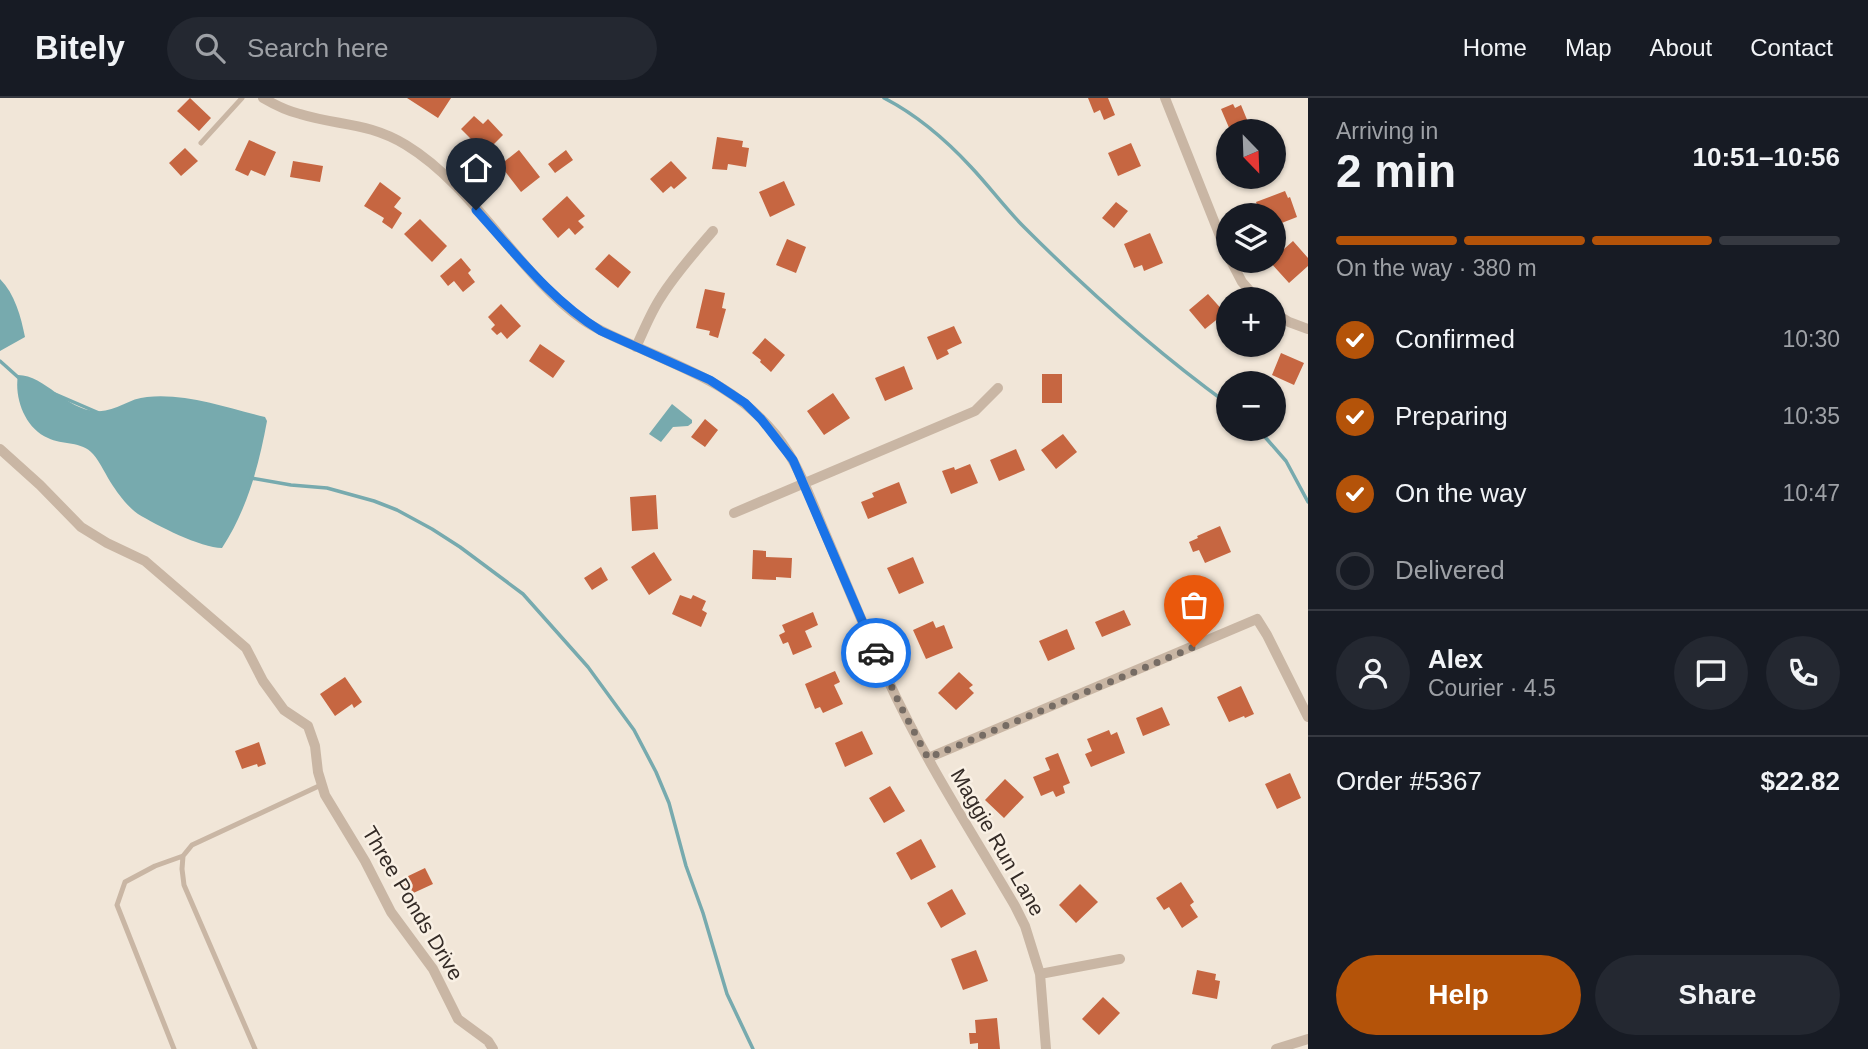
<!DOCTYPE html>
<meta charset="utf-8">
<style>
:root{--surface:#171b24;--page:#242831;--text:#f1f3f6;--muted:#9ea1a6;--line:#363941;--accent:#b45309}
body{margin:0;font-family:Helvetica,sans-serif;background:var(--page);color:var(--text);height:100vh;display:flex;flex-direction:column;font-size:26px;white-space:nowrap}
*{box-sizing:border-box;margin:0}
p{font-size:23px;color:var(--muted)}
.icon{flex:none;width:38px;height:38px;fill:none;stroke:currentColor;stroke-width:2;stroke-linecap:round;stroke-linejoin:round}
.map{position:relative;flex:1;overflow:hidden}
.panel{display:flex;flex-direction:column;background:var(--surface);width:560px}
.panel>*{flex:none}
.needle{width:46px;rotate:157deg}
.tools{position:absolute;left:1216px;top:21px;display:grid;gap:14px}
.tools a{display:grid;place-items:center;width:70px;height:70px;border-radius:50%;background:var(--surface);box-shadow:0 2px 5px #0004;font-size:35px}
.pin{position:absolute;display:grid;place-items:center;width:60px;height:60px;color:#fff;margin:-72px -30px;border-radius:50% 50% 50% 0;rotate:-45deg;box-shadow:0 0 7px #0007}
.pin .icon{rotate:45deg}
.courier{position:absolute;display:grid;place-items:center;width:70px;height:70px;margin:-35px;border:5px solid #1a73e8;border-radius:50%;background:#fff;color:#222;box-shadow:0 2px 9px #0007}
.summary em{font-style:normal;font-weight:600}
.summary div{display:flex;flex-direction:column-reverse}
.summary{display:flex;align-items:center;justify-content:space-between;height:119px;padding:0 28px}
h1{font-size:46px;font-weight:600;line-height:52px}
.bar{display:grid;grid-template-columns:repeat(4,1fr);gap:10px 7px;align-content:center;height:84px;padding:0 28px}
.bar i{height:9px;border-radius:5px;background:var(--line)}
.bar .on{background:var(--accent)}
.bar p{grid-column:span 4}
.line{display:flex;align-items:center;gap:18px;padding:0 28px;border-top:2px solid var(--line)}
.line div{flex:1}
.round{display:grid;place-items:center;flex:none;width:74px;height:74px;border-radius:37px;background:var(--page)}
ol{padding:0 28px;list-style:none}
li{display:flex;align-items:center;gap:21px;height:77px}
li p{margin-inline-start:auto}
li .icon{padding:7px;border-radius:50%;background:var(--accent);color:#fff;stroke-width:4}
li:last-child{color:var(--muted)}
li i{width:38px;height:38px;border:4px solid var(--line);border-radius:50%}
.button{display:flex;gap:14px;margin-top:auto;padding:14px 28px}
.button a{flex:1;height:80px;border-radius:42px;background:var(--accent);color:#fff;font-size:28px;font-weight:600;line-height:80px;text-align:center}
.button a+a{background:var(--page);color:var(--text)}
header{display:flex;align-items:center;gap:42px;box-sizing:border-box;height:98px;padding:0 35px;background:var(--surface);border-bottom:2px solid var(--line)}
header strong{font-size:33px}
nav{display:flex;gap:38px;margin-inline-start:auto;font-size:24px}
.search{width:490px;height:63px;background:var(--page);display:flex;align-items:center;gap:18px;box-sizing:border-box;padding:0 24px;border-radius:38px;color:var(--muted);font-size:26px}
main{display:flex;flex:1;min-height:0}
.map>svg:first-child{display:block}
.water{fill:#77aaae}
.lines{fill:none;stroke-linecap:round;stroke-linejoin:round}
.stream{stroke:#77aaae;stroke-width:3.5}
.building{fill:#c66641}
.service{stroke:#c9b6a4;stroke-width:5}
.minor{stroke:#c9b6a4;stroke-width:10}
.done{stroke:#766c64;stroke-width:7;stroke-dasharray:0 12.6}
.route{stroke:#1a73e8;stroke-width:9}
.labels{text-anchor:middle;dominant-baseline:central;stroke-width:5;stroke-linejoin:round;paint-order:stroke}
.street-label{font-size:21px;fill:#342b26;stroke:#f9f0e4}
</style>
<header>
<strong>Bitely</strong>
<div class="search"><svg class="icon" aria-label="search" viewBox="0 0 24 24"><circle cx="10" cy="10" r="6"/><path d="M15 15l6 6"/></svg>Search here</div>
<nav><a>Home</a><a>Map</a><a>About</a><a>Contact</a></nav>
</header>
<main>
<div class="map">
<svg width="1308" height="951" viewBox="0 0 1308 951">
<rect width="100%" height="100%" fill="#f1e6d8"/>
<!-- water -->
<path class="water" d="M0 181C15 196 21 219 25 239L0 253Z
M18 277C45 277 66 312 96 313 114 315 129 300 147 299 187 295 227 310 265 319L267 323C259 367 247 412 222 450 201 450 156 427 138 416 129 410 119 397 113 388 106 378 101 365 93 356 82 343 62 347 48 340 25 330 14 300 18 277Z
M672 306 692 322V325L688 328 673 329 661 344 649 336Z"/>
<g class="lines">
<!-- stream -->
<path class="stream" d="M884 0C917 17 946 42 971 69 989 88 1005 110 1024 129 1088 193 1155 253 1228 306
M0 263 19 280
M55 296 99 315
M1258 331 1286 363 1308 404
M251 380 291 387 327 390 374 403 397 412 432 431 460 449 523 496 588 569 634 632 656 674 669 705 686 768 703 815 727 896 753 951"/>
</g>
<!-- building -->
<path class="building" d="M190 0 211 20 199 33 177 13Z
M407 0H451L438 20Z
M1088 0H1108L1115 17 1104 22 1100 12 1094 15Z
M1233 6 1235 10 1241 7 1248 24 1230 32 1221 11Z
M474 18 483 26 488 21 503 37 485 55 461 31Z
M717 39 743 43 742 49 749 50 746 69 728 66 727 72 712 71Z
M249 42 276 54 265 78 251 72 248 78 235 72Z
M1131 45 1141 68 1118 78 1108 55Z
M185 50 198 63 181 78 169 65Z
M519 52 540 79 521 94 500 67Z
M566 52 573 62 555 75 548 66Z
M293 63 323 68 320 84 290 79Z
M671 63 687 80 674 91 671 88 663 95 650 81Z
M784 83 795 107 770 119 759 94Z
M380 84 401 100 394 109 402 115 392 131 382 124 384 120 364 108Z
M1285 93 1288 100 1290 99 1297 119 1274 128V117H1271L1270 114 1261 117 1256 104Z
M567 98 585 118 578 123 584 129 575 137 569 130 558 140 542 121Z
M1116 104 1128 113 1114 130 1102 120Z
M420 121 447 148 432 164 404 136Z
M1150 135 1163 165 1144 173 1142 167 1134 170 1124 146Z
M787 141 806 149 796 175 776 167Z
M1293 143 1308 160V168L1289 185 1270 164 1274 163V160Z
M609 156 631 174 618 190 595 171Z
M461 160 471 172 468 175 475 184 463 194 454 183 448 188 440 178Z
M705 191 725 195 722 210 726 211 718 240 709 237 710 233 696 230Z
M1208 196 1225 215 1205 231 1189 212Z
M501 206 521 228 507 241 501 234 497 237 491 231 495 227 488 219Z
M954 228 962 245 947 252 949 256 937 262 927 239Z
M765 240 785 257 771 274 760 264 761 262 752 255Z
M540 246 565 263 553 280 529 263Z
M1281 255 1304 265 1294 287 1272 277Z
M904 268 913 291 885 303 875 280Z
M1042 276H1062V305H1042Z
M833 295 850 320 824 337 807 313Z
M705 321 718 332 705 349 691 339Z
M1063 336 1077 354 1056 371 1041 352Z
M1016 351 1025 372 999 383 990 362Z
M970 366 978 385 951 396 942 373 954 369 955 372Z
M899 384 907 405 868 421 861 404 874 399 872 395Z
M656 397 658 431 632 433 630 399Z
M1220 428 1231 454 1205 465 1199 452 1193 454 1189 444 1198 440 1197 438Z
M753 452 766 453V459L792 460 791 480 776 479V482L752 481Z
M654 454 672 482 649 497 631 469Z
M913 459 924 485 899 496 887 470Z
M601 469 608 482 592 492 584 480Z
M680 497 691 501 693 497 706 503 702 512 707 515 701 529 672 516Z
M1124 512 1131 527 1102 539 1095 524Z
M813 514 818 527 805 533 812 549 793 557 788 544 783 546 779 537 785 534 782 527Z
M933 523 936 530 944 527 953 550 926 561 913 532Z
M1067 531 1075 551 1048 563 1039 543Z
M835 573 840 584 834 587 843 606 823 615 820 609 815 611 805 586Z
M959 574 973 587 969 590 974 595 956 612 938 595Z
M345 579 362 604 354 610 352 606 335 618 320 596Z
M1241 588 1254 616 1245 620 1244 618 1229 624 1217 599Z
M1162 609 1170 627 1143 638 1136 620Z
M1109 632 1111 637 1117 634 1125 655 1091 669 1085 656 1092 653 1087 641Z
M862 633 873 656 845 669 835 645Z
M259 644 266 666 258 669 257 666 242 671 235 653Z
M1058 655 1070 685 1063 688 1065 695 1056 699 1053 693 1041 698 1033 679 1050 672 1045 660Z
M1290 675 1301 700 1277 711 1265 686Z
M1005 681 1024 699 1004 720 985 702Z
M890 688 905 713 884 725 869 700Z
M921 741 936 769 911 782 896 755Z
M425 770 433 786 409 797 402 781Z
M1181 784 1194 804 1190 807 1198 819 1182 830 1169 809 1164 812 1156 800Z
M1080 786 1098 804 1076 825 1059 807Z
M952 791 966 816 941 830 927 805Z
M976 852 988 883 963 892 951 861Z
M1197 872 1216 876 1215 882 1220 883 1217 901 1192 896Z
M1103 899 1120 915 1099 937 1082 921Z
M997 920 1000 951H978V945L970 946 969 935H976L975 922Z"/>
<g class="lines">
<!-- service -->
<path class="service" d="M201 45 242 0
M183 758 182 771 184 787 255 951
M174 951 117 807 125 784 155 768 183 758 192 747 321 687"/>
<!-- minor -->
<path class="minor" d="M263 0C275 7 287 13 300 16 339 28 368 24 406 47 475 89 517 175 583 222 599 233 617 240 635 248 690 273 737 289 776 337 799 366 811 402 825 435 846 484 865 532 887 580 923 659 971 733 1015 808L1025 828 1040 876 1046 951
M1165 0 1228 158
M1231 163 1242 184 1257 201
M1274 215 1289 224 1308 231
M636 249C644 232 651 214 661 199 676 175 695 154 713 133
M0 351 40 387 81 429 107 445 145 463 246 550 263 583 284 612 308 628 315 648 318 674 325 697 365 763 391 814 433 871 458 921 488 943 493 951
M734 415 975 313 998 290
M928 660 1257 521 1267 537 1308 619
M1040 876 1120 861
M1276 951 1308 941"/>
</g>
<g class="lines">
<!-- done -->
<path class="done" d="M876 555 901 609 928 660 1194 549"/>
<!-- route -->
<path class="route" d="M476 112C515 155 551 202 601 233L710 282 745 305 761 321 793 362 876 555"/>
</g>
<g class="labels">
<!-- street labels -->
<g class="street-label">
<text transform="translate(998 744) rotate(60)">Maggie Run Lane</text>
<text transform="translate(413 805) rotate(59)">Three Ponds Drive</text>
</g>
</g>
</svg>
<div class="tools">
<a><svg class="needle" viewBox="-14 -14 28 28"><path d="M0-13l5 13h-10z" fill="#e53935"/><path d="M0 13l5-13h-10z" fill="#9ea1a6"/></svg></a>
<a><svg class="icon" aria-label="layers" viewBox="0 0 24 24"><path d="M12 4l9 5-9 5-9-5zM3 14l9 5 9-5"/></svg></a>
<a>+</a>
<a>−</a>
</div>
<div class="pin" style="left:1194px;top:549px;background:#ea580c"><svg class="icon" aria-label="bag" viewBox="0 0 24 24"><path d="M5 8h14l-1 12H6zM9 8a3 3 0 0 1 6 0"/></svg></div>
<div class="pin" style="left:476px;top:112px;background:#1f2937"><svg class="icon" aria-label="home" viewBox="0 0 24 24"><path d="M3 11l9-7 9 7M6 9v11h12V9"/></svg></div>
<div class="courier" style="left:876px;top:555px"><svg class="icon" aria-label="car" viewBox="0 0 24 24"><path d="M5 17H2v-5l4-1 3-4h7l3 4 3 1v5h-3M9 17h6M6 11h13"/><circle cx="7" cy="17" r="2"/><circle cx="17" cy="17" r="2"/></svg></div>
</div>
<section class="panel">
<div class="summary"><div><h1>2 min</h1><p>Arriving in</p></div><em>10:51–10:56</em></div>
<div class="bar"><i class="on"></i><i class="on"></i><i class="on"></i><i></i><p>On the way · 380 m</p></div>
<ol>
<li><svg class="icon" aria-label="check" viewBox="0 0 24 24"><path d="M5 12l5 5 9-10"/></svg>Confirmed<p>10:30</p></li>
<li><svg class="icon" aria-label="check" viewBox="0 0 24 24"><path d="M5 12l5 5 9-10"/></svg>Preparing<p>10:35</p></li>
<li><svg class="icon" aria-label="check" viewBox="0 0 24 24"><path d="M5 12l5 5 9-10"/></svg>On the way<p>10:47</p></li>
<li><i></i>Delivered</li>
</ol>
<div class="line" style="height:126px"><a class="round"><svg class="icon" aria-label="person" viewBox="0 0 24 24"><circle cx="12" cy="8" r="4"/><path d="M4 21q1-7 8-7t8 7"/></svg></a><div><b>Alex</b><p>Courier · 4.5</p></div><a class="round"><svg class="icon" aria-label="chat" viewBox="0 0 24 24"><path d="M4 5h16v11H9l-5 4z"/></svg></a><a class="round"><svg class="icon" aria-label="phone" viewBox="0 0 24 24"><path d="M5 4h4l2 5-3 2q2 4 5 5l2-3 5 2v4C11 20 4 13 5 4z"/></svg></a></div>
<div class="line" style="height:91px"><div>Order #5367</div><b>$22.82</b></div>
<div class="button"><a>Help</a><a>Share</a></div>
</section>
</main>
